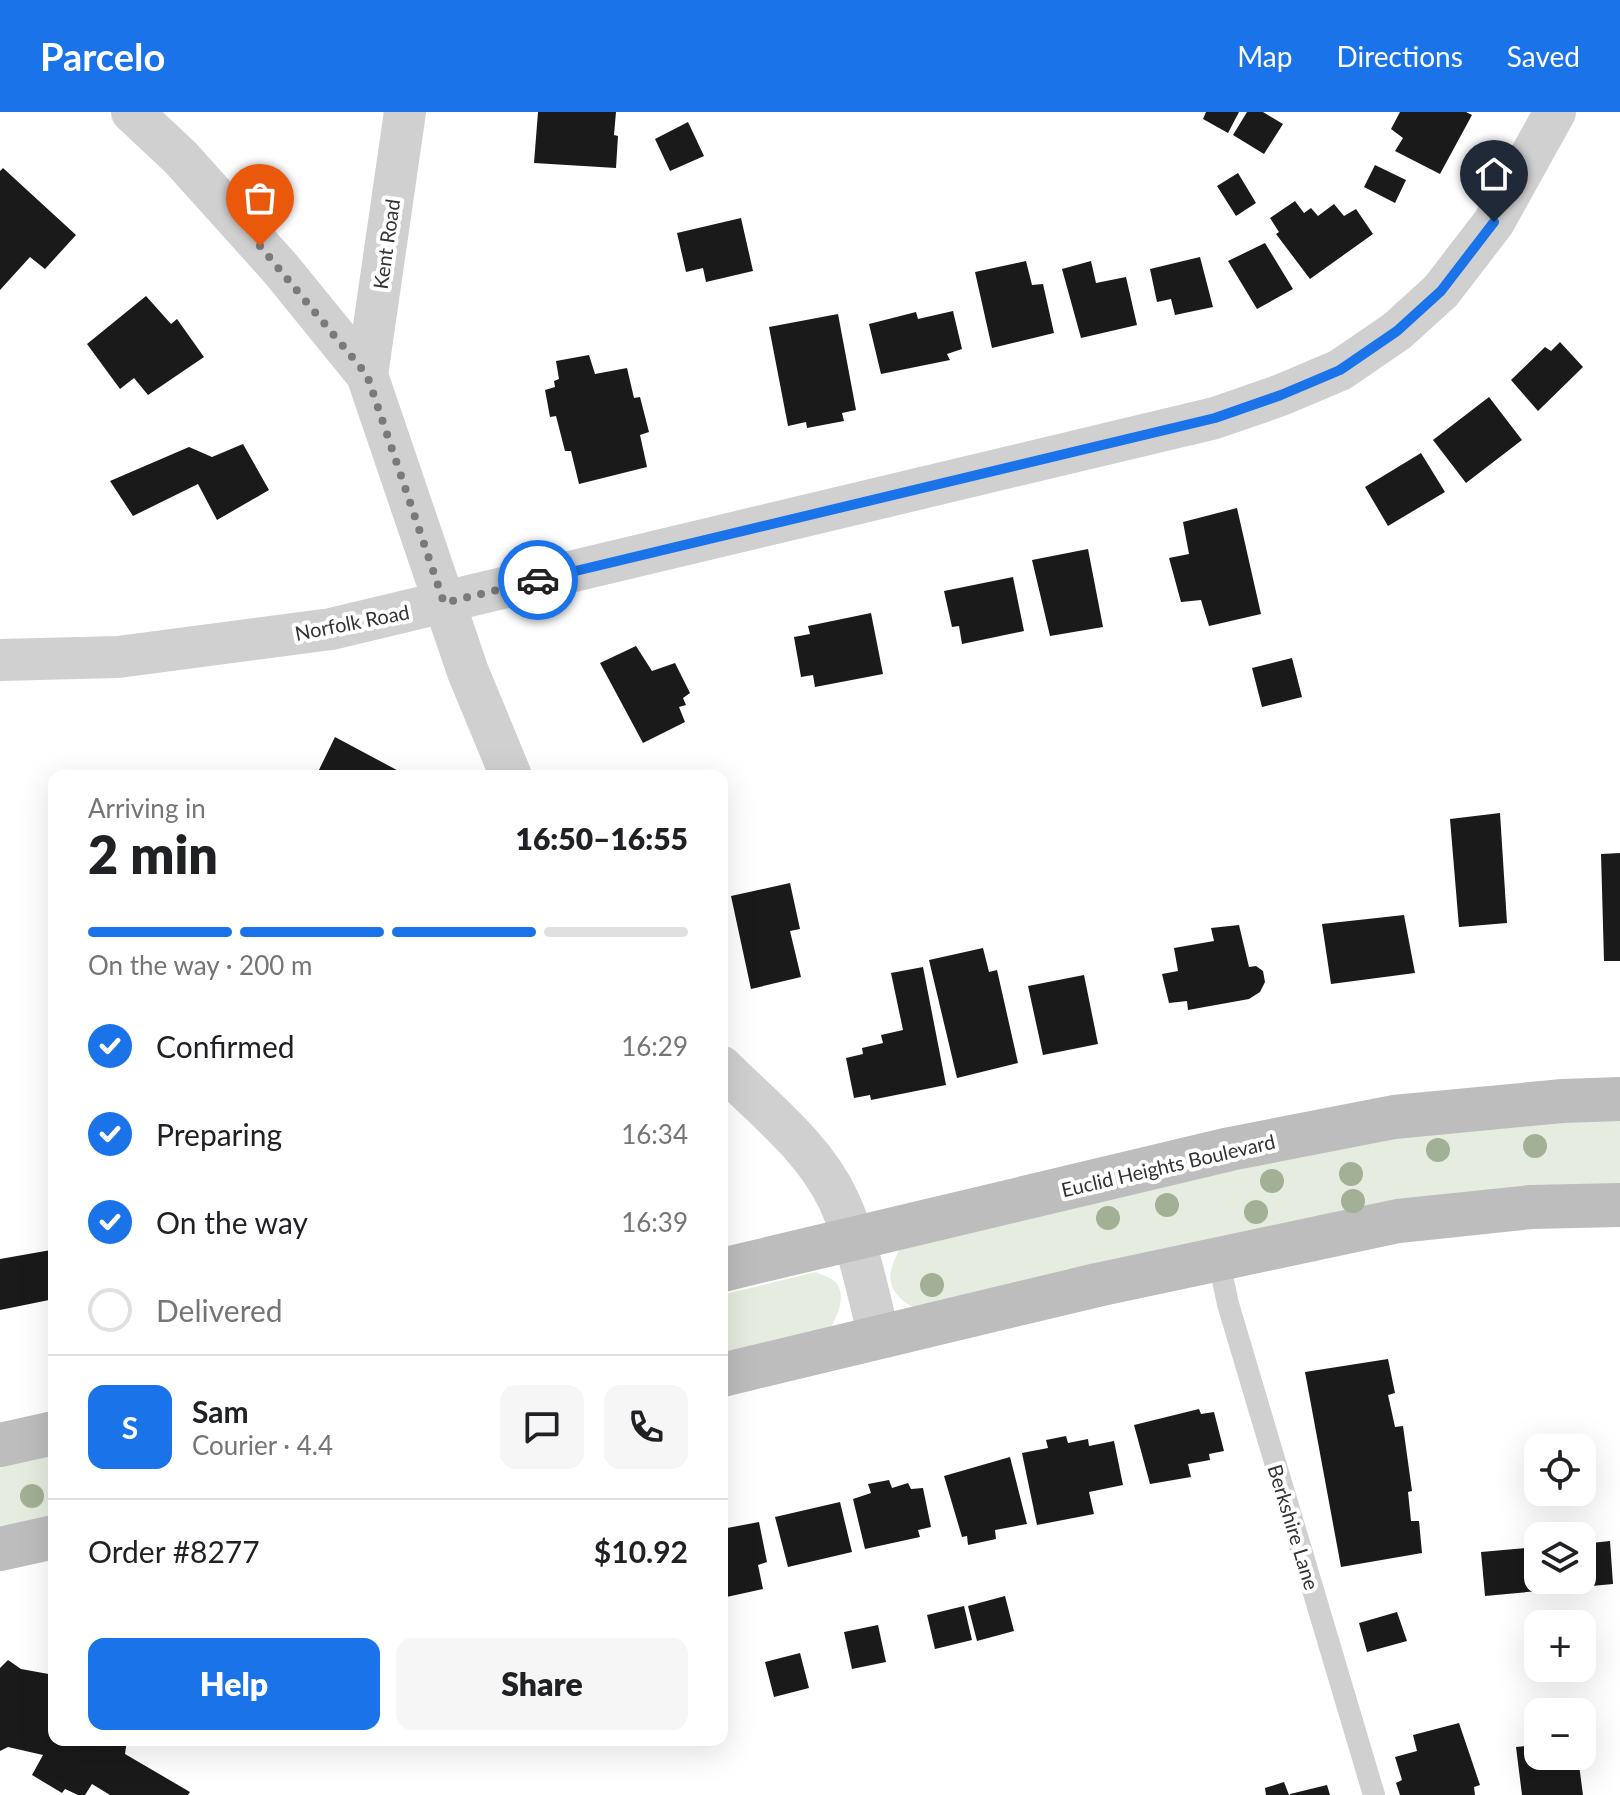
<!DOCTYPE html>
<meta charset="utf-8">
<style>
:root{--surface:#fff;--page:#f6f6f6;--text:#202124;--muted:#757577;--line:#e0e0e0;--accent:#1a73e8}
body{margin:0;font-family:Lato,sans-serif;background:var(--page);color:var(--text);height:100vh;display:flex;flex-direction:column;font-size:30px;white-space:nowrap}
*{box-sizing:border-box;margin:0}
p{font-size:26px;color:var(--muted)}
.icon{flex:none;width:44px;height:44px;fill:none;stroke:currentColor;stroke-width:2;stroke-linecap:round;stroke-linejoin:round}
.map{position:relative;flex:1;overflow:hidden}
.drawer{position:absolute;left:48px;top:658px;width:680px;height:976px;display:flex;flex-direction:column;background:var(--surface);border-radius:16px;box-shadow:0 8px 32px #0002}
.drawer>*{flex:none}
.controls{position:absolute;left:1524px;top:1322px;display:grid;gap:16px}
.controls a{display:grid;place-items:center;width:72px;height:72px;border-radius:16px;background:var(--surface);box-shadow:0 8px 32px #0002;font-size:40px}
.pin{position:absolute;display:grid;place-items:center;width:68px;height:68px;color:#fff;margin:-82px -34px;border-radius:50% 50% 50% 0;rotate:-45deg;box-shadow:0 0 8px #0007}
.pin .icon{rotate:45deg}
.courier{position:absolute;display:grid;place-items:center;width:80px;height:80px;margin:-40px;border:6px solid #1a73e8;border-radius:50%;background:#fff;color:#222;box-shadow:0 2px 10px #0007}
.summary em{font-style:normal;font-weight:800}
.summary div{display:flex;flex-direction:column-reverse}
.summary{display:flex;align-items:center;justify-content:space-between;height:136px;padding:0 40px}
h1{font-size:52px;font-weight:800;line-height:60px}
.bar{display:grid;grid-template-columns:repeat(4,1fr);gap:12px 8px;align-content:center;height:96px;padding:0 40px}
.bar i{height:10px;border-radius:6px;background:var(--line)}
.bar .current{background:var(--accent)}
.bar p{grid-column:span 4}
.line{display:flex;align-items:center;gap:20px;padding:0 40px;border-top:2px solid var(--line)}
.line div{flex:1}
.round{display:grid;place-items:center;flex:none;width:84px;height:84px;border-radius:16px;background:var(--page)}
ol{padding:0 40px;list-style:none}
li{display:flex;align-items:center;gap:24px;height:88px}
li p{margin-inline-start:auto}
li .icon{padding:8px;border-radius:50%;background:var(--accent);color:#fff;stroke-width:4}
li:last-child{color:var(--muted)}
li i{width:44px;height:44px;border:4px solid var(--line);border-radius:50%}
.primary-button{display:flex;gap:16px;margin-top:auto;padding:16px 40px}
.primary-button a{flex:1;height:92px;border-radius:16px;background:var(--accent);color:#fff;font-size:32px;font-weight:800;line-height:92px;text-align:center}
.primary-button a+a{background:var(--page);color:var(--text)}
header{display:flex;align-items:center;gap:48px;box-sizing:border-box;height:112px;padding:0 40px;background:var(--accent);color:#fff}
header strong{font-size:38px}
nav{display:flex;gap:44px;margin-inline-start:auto;font-size:28px}
.map>svg:first-child{display:block}
.green{fill:#e6ecdf}
.building{fill:#1a1a1a}
.lines{fill:none;stroke-linecap:round;stroke-linejoin:round}
.service{stroke:#d0d0d0;stroke-width:22}
.minor{stroke:#d0d0d0;stroke-width:42}
.secondary{stroke:#bdbdbd;stroke-width:44}
.tree{fill:#a2b095}
.done{stroke:#7a7a7a;stroke-width:8;stroke-dasharray:0 14.4}
.route{stroke:#1a73e8;stroke-width:10}
.labels{text-anchor:middle;dominant-baseline:central;stroke-width:8;stroke-linejoin:round;paint-order:stroke}
.street-label{font-size:20px;fill:#333;stroke:#fff}
</style>
<header>
<strong>Parcelo</strong>
<nav><a>Map</a><a>Directions</a><a>Saved</a></nav>
</header>
<div class="map">
<svg width="1620" height="1683" viewBox="0 0 1620 1683">
<rect width="100%" height="100%" fill="#fff"/>
<!-- green -->
<path class="green" d="M1620 1006V1076L916 1197C887 1181 884 1165 900 1137L1244 1053 1406 1025Z
M816 1160C821 1163 830 1165 834 1169 849 1182 836 1206 829 1219L722 1245V1183Z
M54 1342V1406L0 1418V1355Z"/>
<!-- building -->
<path class="building" d="M538 0H616L614 23 618 24 616 56 534 51Z
M1206 0H1239L1228 21 1203 7Z
M1247 0H1263L1283 12 1264 42 1233 23Z
M1400 0H1466L1472 3 1440 62 1395 39 1403 26 1391 17Z
M688 10 704 44 670 59 655 27Z
M1375 53 1406 68 1395 91 1364 75Z
M3 56 76 123 45 157 30 145 0 178V59Z
M1238 61 1256 91 1236 104 1217 74Z
M1295 89 1304 101 1311 96 1318 104 1334 92 1344 104 1356 97 1373 122 1310 167 1276 122 1279 120 1270 106Z
M741 106 753 159 706 170 703 156 686 160 677 121Z
M1265 131 1293 177 1257 197 1228 149Z
M1200 145 1213 195 1175 203 1171 187 1157 190 1150 157Z
M1026 149 1032 173 1043 172 1054 221 992 236 975 160Z
M1091 149 1096 171 1126 165 1137 213 1081 226 1062 157Z
M146 184 171 212 177 207 204 245 148 283 134 266 120 277 87 232Z
M953 199 962 237 947 242 950 248 881 262 869 212 916 200 918 207Z
M838 202 856 298 842 301 844 309 807 316 806 310 788 314 769 215Z
M1560 230 1583 255 1538 299 1511 268 1545 235 1551 239Z
M589 243 595 262 627 256 634 286 640 285 649 320 640 323 647 355 579 372 571 339H565L556 304 550 305 545 278 555 275 554 269 559 267 556 249Z
M1489 285 1522 328 1466 371 1433 328Z
M243 332 269 378 217 408 198 372 133 404 110 369 189 335 212 345Z
M1421 341 1445 380 1388 414 1365 375Z
M1237 396 1261 502 1209 514 1201 488 1181 490 1169 446 1189 442 1183 410Z
M1088 437 1103 515 1050 524 1032 448Z
M1013 465 1024 519 962 532 959 514 952 515 944 479Z
M871 501 883 562 815 575 813 563 801 565 794 525 810 522 808 514Z
M636 534 652 559 675 551 690 581 683 586 686 593 679 595 685 610 643 631 600 551Z
M1292 546 1302 585 1262 595 1252 556Z
M335 625 408 664H316Z
M1500 701 1507 811 1459 815 1450 707Z
M1620 741V849H1604L1601 742Z
M790 771 800 817 790 819 801 865 751 877 731 784Z
M1404 803 1415 861 1331 872 1322 812Z
M1239 813 1249 855 1256 854 1263 859 1265 870 1260 880 1249 887 1188 898 1187 889 1169 891 1162 862 1178 859 1174 836 1214 829 1211 816Z
M983 836 989 860 997 858 1018 951 957 966 929 848Z
M923 855 946 973 871 988 870 983 854 986 846 946 863 942 862 936 883 931 881 923 903 918 891 861Z
M1084 863 1098 932 1043 943 1028 874Z
M51 1138 54 1187 0 1198V1147Z
M1388 1247 1395 1281 1388 1283 1395 1315 1403 1314 1412 1379 1408 1380 1411 1409H1419L1422 1441 1341 1455 1305 1260Z
M1199 1297 1201 1302 1214 1300 1224 1339 1209 1342 1210 1348 1188 1352 1191 1365 1150 1372 1134 1313Z
M1066 1324 1068 1331 1088 1327 1089 1334 1114 1329 1123 1373 1089 1380 1094 1402 1037 1413 1022 1341 1048 1336 1046 1328Z
M1010 1345 1027 1412 995 1418 996 1427 968 1433 967 1424 962 1425 944 1364Z
M889 1368 892 1376 908 1371 911 1377 923 1376 931 1415 918 1418 920 1425 865 1437 853 1387 871 1381 868 1372Z
M840 1390 852 1440 788 1455 775 1405Z
M759 1410 767 1450 758 1453 763 1477 722 1486V1417Z
M1610 1429 1613 1472 1485 1484 1481 1440 1538 1435V1468H1582V1432Z
M1005 1484 1014 1519 977 1529 968 1494Z
M964 1494 972 1528 935 1537 927 1503Z
M1397 1500 1407 1529 1367 1540 1359 1511Z
M878 1513 886 1550 852 1557 844 1520Z
M800 1541 809 1576 774 1585 765 1550Z
M8 1548 21 1557 54 1563V1628H127L125 1642 190 1680 188 1683H110L92 1672 85 1683H78L65 1677 62 1681 32 1663 43 1643 8 1635 0 1639V1556Z
M1459 1611 1480 1673 1474 1675 1475 1683H1400L1396 1671 1402 1668 1395 1645 1417 1639 1413 1623Z
M1538 1633V1644L1578 1645 1583 1683H1522L1516 1635Z
M1284 1670 1289 1683H1266L1265 1676Z
M1327 1673 1330 1683H1290V1682Z"/>
<g class="lines">
<!-- service -->
<path class="service" d="M1218 1145 1228 1192 1374 1683"/>
<!-- minor -->
<path class="minor" d="M132 0 181 46 280 156 367 263 468 560 511 664
M367 263 405 0
M0 548 118 545 331 517 1215 306 1281 283 1340 258 1397 219 1441 179 1494 110 1555 0
M722 955C763 996 814 1035 839 1089 858 1131 868 1180 879 1225"/>
<!-- secondary -->
<path class="secondary" d="M722 1158 1230 1037 1394 1005 1563 989 1620 987
M722 1263 1097 1173 1398 1109 1531 1095 1620 1093
M0 1333 54 1321
M0 1437 54 1425"/>
</g>
<!-- trees -->
<g class="tree">
<circle cx="1535" cy="1034" r="12"/>
<circle cx="1438" cy="1038" r="12"/>
<circle cx="1351" cy="1062" r="12"/>
<circle cx="1272" cy="1069" r="12"/>
<circle cx="1353" cy="1089" r="12"/>
<circle cx="1167" cy="1093" r="12"/>
<circle cx="1256" cy="1100" r="12"/>
<circle cx="1108" cy="1106" r="12"/>
<circle cx="932" cy="1173" r="12"/>
<circle cx="32" cy="1384" r="12"/>
</g>
<g class="lines">
<!-- done -->
<path class="done" d="M260 134 367 263 444 491 538 468"/>
<!-- route -->
<path class="route" d="M538 468 1215 306 1281 283 1340 258 1397 219 1441 179 1494 110"/>
</g>
<g class="labels">
<!-- street labels -->
<g class="street-label">
<text transform="translate(386 132) rotate(-82)">Kent Road</text>
<text transform="translate(352 510) rotate(-11)">Norfolk Road</text>
<text transform="translate(1168 1053) rotate(-13)">Euclid Heights Boulevard</text>
<text transform="translate(1294 1415) rotate(73)">Berkshire Lane</text>
</g>
</g>
</svg>
<div class="controls">
<a><svg class="icon" aria-label="locate" viewBox="0 0 24 24"><circle cx="12" cy="12" r="6"/><path d="M12 2v4M12 18v4M2 12h4M18 12h4"/></svg></a>
<a><svg class="icon" aria-label="layers" viewBox="0 0 24 24"><path d="M12 4l9 5-9 5-9-5zM3 14l9 5 9-5"/></svg></a>
<a>+</a>
<a>−</a>
</div>
<div class="pin" style="left:260px;top:134px;background:#ea580c"><svg class="icon" aria-label="bag" viewBox="0 0 24 24"><path d="M5 8h14l-1 12H6zM9 8a3 3 0 0 1 6 0"/></svg></div>
<div class="pin" style="left:1494px;top:110px;background:#1f2937"><svg class="icon" aria-label="home" viewBox="0 0 24 24"><path d="M3 11l9-7 9 7M6 9v11h12V9"/></svg></div>
<div class="courier" style="left:538px;top:468px"><svg class="icon" aria-label="car" viewBox="0 0 24 24"><path d="M5 17H2v-5l4-1 3-4h7l3 4 3 1v5h-3M9 17h6M6 11h13"/><circle cx="7" cy="17" r="2"/><circle cx="17" cy="17" r="2"/></svg></div>
<section class="drawer">
<div class="summary"><div><h1>2 min</h1><p>Arriving in</p></div><em>16:50–16:55</em></div>
<div class="bar"><i class="current"></i><i class="current"></i><i class="current"></i><i></i><p>On the way · 200 m</p></div>
<ol>
<li><svg class="icon" aria-label="check" viewBox="0 0 24 24"><path d="M5 12l5 5 9-10"/></svg>Confirmed<p>16:29</p></li>
<li><svg class="icon" aria-label="check" viewBox="0 0 24 24"><path d="M5 12l5 5 9-10"/></svg>Preparing<p>16:34</p></li>
<li><svg class="icon" aria-label="check" viewBox="0 0 24 24"><path d="M5 12l5 5 9-10"/></svg>On the way<p>16:39</p></li>
<li><i></i>Delivered</li>
</ol>
<div class="line" style="height:144px"><b class="round" style="background:var(--accent);color:#fff">S</b><div><b>Sam</b><p>Courier · 4.4</p></div><a class="round"><svg class="icon" aria-label="chat" viewBox="0 0 24 24"><path d="M4 5h16v11H9l-5 4z"/></svg></a><a class="round"><svg class="icon" aria-label="phone" viewBox="0 0 24 24"><path d="M5 4h4l2 5-3 2q2 4 5 5l2-3 5 2v4C11 20 4 13 5 4z"/></svg></a></div>
<div class="line" style="height:104px"><div>Order #8277</div><b>$10.92</b></div>
<div class="primary-button"><a>Help</a><a>Share</a></div>
</section>
</div>
